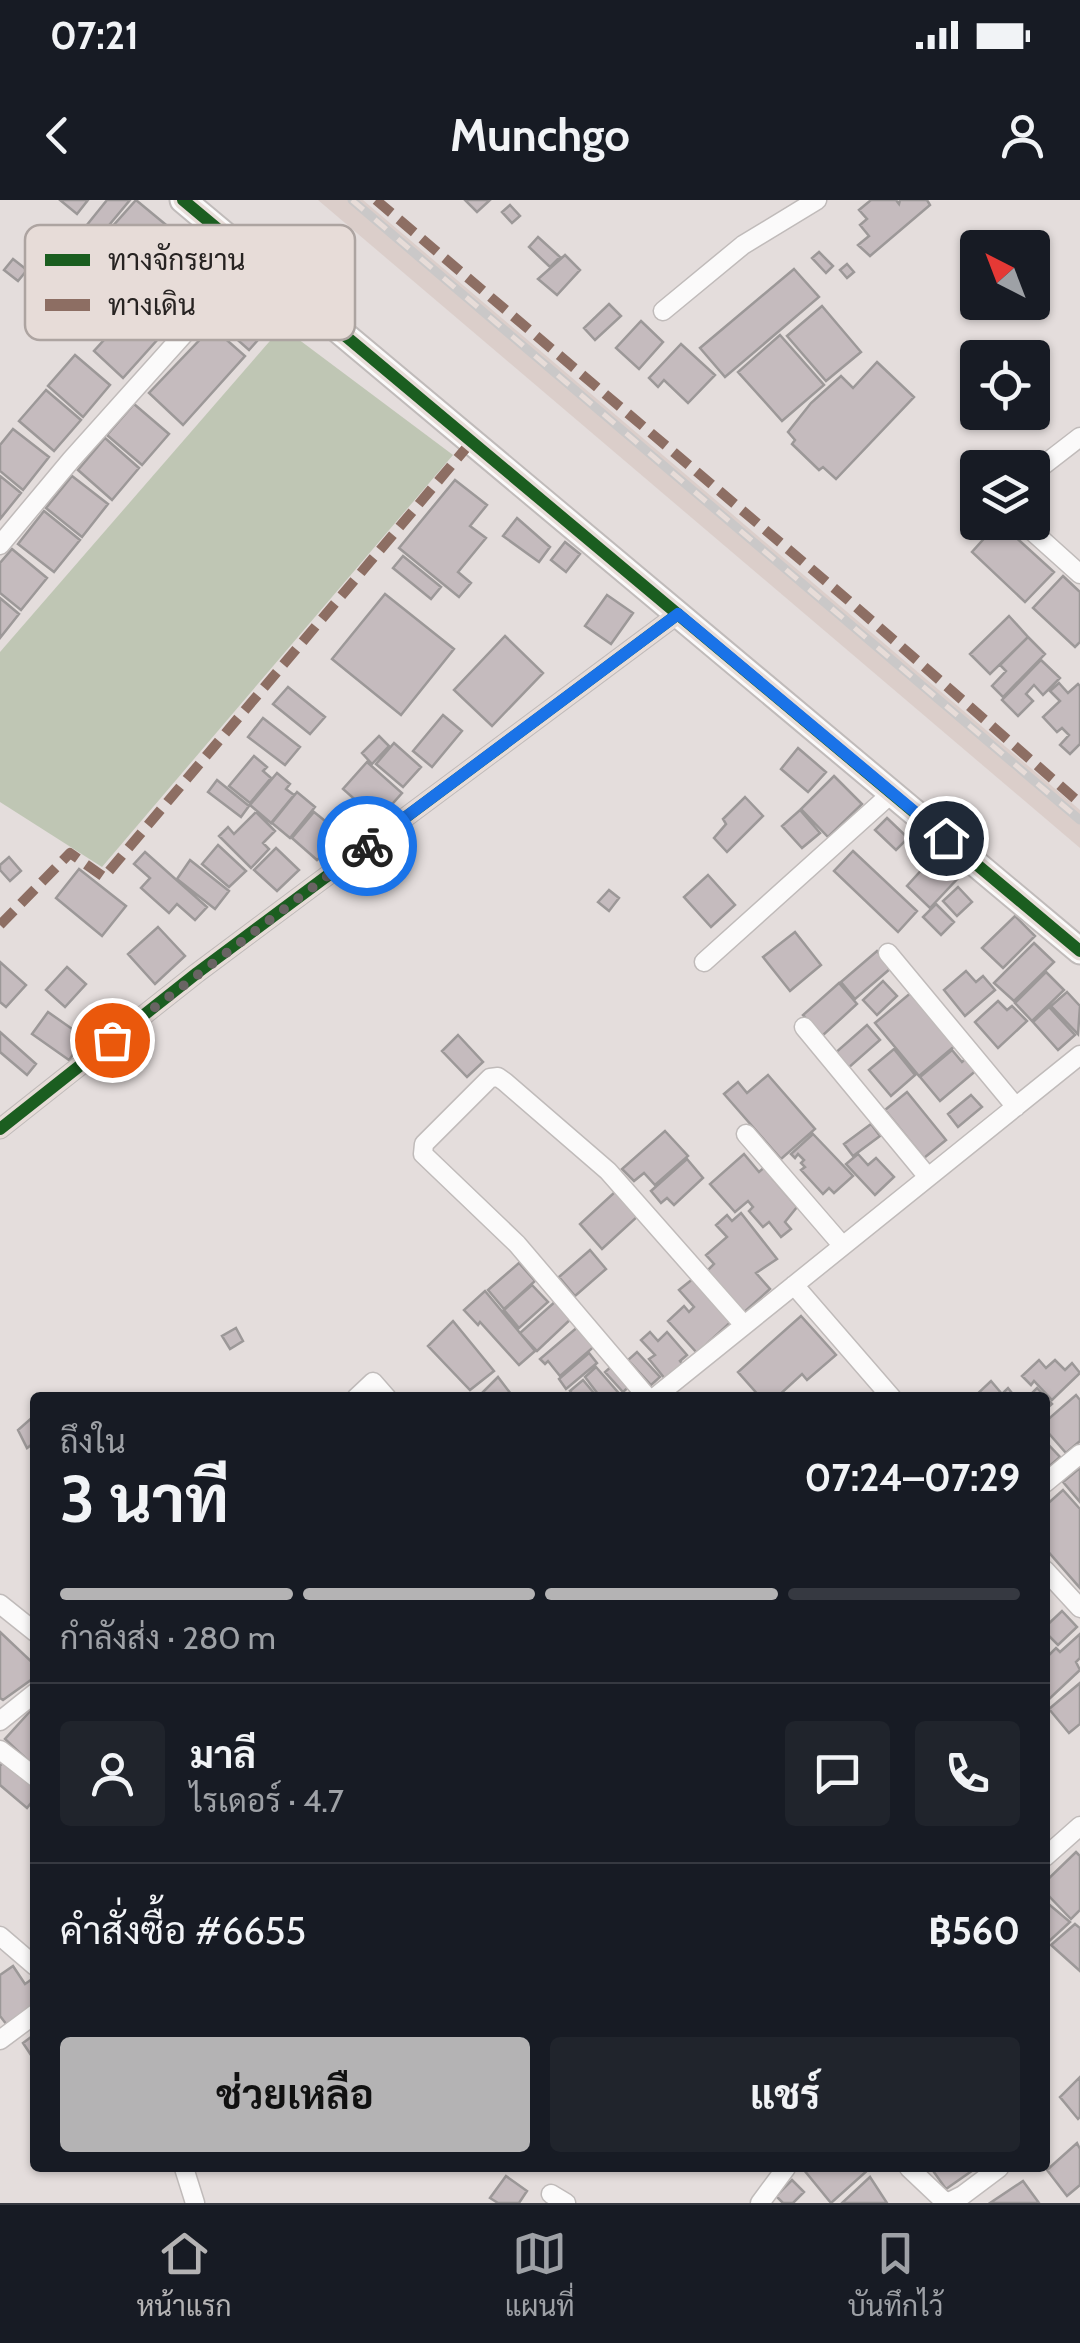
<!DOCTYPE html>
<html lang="th">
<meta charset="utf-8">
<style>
:root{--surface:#171b24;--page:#20242c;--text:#f1f3f6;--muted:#9ea1a6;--line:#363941;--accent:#b4b3b4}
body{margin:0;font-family:Cabin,Sarabun,sans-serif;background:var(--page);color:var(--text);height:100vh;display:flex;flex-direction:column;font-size:38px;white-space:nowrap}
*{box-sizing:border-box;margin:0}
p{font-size:32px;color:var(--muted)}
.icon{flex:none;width:55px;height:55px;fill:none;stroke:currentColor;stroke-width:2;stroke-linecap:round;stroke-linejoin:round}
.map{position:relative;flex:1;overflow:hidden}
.sheet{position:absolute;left:30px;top:1192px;width:1020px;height:780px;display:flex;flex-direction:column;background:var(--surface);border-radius:10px;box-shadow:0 2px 8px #0004}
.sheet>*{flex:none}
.needle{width:65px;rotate:318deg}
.buttons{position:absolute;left:960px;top:30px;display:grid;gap:20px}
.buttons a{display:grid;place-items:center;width:90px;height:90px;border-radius:10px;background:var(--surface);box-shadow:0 2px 8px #0004;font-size:50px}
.pin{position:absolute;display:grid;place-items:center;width:85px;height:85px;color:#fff;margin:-42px;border:5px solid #fff;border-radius:50%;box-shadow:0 2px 10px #0007}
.courier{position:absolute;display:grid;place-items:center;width:100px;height:100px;margin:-50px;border:8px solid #1a73e8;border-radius:50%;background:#fff;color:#222;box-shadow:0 2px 12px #0007}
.overview em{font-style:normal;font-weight:700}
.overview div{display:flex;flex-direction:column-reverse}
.overview{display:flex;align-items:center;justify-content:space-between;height:170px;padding:0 30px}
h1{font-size:65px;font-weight:700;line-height:75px}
.bar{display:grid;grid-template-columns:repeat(4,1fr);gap:15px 10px;align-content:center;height:120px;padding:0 30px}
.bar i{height:12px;border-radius:8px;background:var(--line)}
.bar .active{background:var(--accent)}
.bar p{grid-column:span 4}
.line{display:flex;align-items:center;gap:25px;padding:0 30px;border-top:2px solid var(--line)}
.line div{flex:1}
.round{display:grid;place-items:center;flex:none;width:105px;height:105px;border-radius:10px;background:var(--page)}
.cta{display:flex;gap:20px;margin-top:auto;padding:20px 30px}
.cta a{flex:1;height:115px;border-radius:10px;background:var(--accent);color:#111;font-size:40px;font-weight:700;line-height:115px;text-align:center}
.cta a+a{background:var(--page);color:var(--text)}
.status{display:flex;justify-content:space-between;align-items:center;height:70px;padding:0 50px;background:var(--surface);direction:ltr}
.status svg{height:28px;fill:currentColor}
header{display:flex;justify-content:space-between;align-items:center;height:130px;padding:0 30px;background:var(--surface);font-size:45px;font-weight:700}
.dock{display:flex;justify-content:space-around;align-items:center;height:140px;border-top:2px solid var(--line);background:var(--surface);font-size:28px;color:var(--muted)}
.dock a{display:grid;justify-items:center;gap:5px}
.dock .active{color:var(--accent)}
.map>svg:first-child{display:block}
.built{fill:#dbceca}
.forest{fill:#bfc6b4}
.building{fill:#c5bbbe;stroke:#9c9898;stroke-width:2.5}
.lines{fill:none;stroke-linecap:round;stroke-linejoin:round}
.street-casing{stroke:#c0bbba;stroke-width:21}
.secondary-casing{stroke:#c0bbba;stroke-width:29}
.street{stroke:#fbfafa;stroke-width:18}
.secondary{stroke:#fbfafa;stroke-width:25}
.rail-casing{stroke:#cac8c8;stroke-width:9}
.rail{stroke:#e7dcd8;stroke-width:5;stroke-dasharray:15;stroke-linecap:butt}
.quiet{stroke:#8d6e63;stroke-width:10;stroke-dasharray:20 10;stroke-linecap:butt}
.cycleway-casing{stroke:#e7dcd8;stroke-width:19}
.cycleway{stroke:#1b5e20;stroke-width:12}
.done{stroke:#696463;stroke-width:10;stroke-dasharray:0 18}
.route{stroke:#1a73e8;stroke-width:12}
.key{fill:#e7dcd8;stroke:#ada4a1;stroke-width:2.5}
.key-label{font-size:28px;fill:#272322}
</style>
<div class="status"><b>07:21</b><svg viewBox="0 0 49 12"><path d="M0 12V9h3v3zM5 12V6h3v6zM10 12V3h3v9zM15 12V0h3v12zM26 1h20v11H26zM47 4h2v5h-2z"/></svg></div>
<header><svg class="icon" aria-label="back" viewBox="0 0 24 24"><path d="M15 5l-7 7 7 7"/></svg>Munchgo<svg class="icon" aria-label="person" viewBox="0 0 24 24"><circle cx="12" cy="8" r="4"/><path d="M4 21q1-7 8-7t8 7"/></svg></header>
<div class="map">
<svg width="1080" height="2003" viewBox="0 0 1080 2003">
<rect width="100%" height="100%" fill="#e4dddc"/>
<!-- built -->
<path class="built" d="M318 0H363L1080 610V648Z"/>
<!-- forest -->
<path class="forest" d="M282 127 453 255 102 667 0 602V452Z"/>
<!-- building -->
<path class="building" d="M60 0H88L77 14Z
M107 0H130L95 42 82 31Z
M136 0 177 34 144 71 104 36Z
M465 0H490L477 12Z
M871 0H896L899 4 900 0H927L930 5 870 56 858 45 869 36 860 25 867 19 859 10Z
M510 5 520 16 512 23 502 12Z
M538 37 560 57 550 67 529 47Z
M819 52 833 66 826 73 812 58Z
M565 55 580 70 557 95 538 79Z
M13 59 27 70 18 81 4 70Z
M847 64 854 72 847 78 840 70Z
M794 69 819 97 725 177 700 148Z
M246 82 282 113 249 150 214 119Z
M155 84 184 110 123 178 94 151Z
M609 104 621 116 595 140 584 128Z
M822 106 861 152 826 181 787 136Z
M641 121 663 142 639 169 616 148Z
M212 127 245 156 183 225 149 193Z
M780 135 824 185 782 221 738 172Z
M681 144 715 175 688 203 664 180 658 187 649 178Z
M75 155 110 185 83 217 48 186Z
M877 162 914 197 836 279 823 267 819 270 792 244 795 240 788 232 811 203 841 176 853 188Z
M46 190 81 220 54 251 19 221Z
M134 204 169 234 142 265 107 235Z
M13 229 49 257 23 290 0 271V245Z
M105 238 139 268 112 300 78 270Z
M0 276 21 293 0 319Z
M72 276 108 304 82 337 46 308Z
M455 280 487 305 470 326 486 338 458 372 471 383 459 397 399 348Z
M44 311 80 340 54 372 18 344Z
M517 318 550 347 539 362 503 336Z
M999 322 1054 372 1025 402 972 352Z
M565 342 580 354 566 372 551 360Z
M12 349 47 378 21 410 0 393V363Z
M403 356 441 387 431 399 393 368Z
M1063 376 1080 392V442L1075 447 1033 408Z
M385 394 454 449 401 515 332 459Z
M607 395 633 413 611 444 585 426Z
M0 398 19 414 0 438Z
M1009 416 1028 437 990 474 970 454Z
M505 436 543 473 492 526 454 490Z
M1028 437 1045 454 1003 497 992 486 1006 471 1000 465Z
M1041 460 1060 478 1043 495 1034 485 1026 494 1033 501 1018 516 1002 500Z
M1059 483 1068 493 1078 484 1080 486V544L1070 554 1060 545 1069 535 1062 528 1057 532 1043 517 1060 501 1050 491Z
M288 487 325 517 310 534 273 504Z
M443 515 462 531 432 567 413 551Z
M263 518 300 547 285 565 248 537Z
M379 536 389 546 372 564 362 553Z
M394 543 421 567 403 587 376 564Z
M798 548 826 572 808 592 781 569Z
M254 556 267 567 263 571 271 578 250 603 229 586Z
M367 562 402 593 378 620 343 589Z
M277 573 290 584 286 589 294 595 271 623 250 605Z
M834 576 862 604 828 637 801 609Z
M217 580 249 606 241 617 208 592Z
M297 592 315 607 290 638 272 623Z
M745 597 763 616 727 652 714 638 726 624 723 619Z
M800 610 820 633 802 648 782 626Z
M256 612 275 631 263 643 269 649 251 668 219 636 228 627 234 634Z
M314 612 345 637 317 660 292 638Z
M887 618 908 638 896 650 875 630Z
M218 645 246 671 229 687 202 664Z
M276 648 299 670 277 691 254 670Z
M853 651 917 711 898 732 834 671Z
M145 652 207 707 195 720 177 704 169 713 141 688 150 678 134 664Z
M936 654 960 676 930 708 907 686Z
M9 657 21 671 10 681 0 670V665Z
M190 660 229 691 215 709 177 679Z
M79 669 126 706 102 736 56 698Z
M708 675 735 705 711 727 684 697Z
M958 687 972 702 957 716 943 701Z
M609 690 619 698 609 711 598 702Z
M936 704 954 722 941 735 923 717Z
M1015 716 1035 736 1003 768 982 748Z
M158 727 185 756 155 784 128 754Z
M795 732 821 765 790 791 763 757Z
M1034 743 1054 762 1014 801 994 783Z
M877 751 891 768 855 799 841 782Z
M0 762 26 785 6 807 0 802Z
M67 767 86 784 65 807 46 790Z
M966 771 976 782 983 776 995 790 965 816 944 790Z
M1046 772 1064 790 1032 821 1015 803Z
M883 781 897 796 877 815 863 800Z
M839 783 857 804 822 836 803 815Z
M913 791 957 844 919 876 875 823Z
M1067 792 1080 806 1078 834 1051 806Z
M998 801 1007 810 1012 806 1027 821 998 848 975 822Z
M1049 807 1075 835 1058 850 1033 822Z
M48 812 85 838 69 860 32 834Z
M867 825 880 840 847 869 834 854Z
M0 832 36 864 27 875 0 852Z
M458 835 483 862 467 877 442 851Z
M894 849 915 875 891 896 869 870Z
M952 850 962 862 969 856 979 868 940 901 920 877Z
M768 875 815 929 781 959 724 894 738 882 747 893Z
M907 892 946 940 924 958 885 910Z
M971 895 982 907 958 927 948 914Z
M871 924 880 936 853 956 844 944Z
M665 931 688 956 655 985 644 973 634 981 622 969Z
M813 934 853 976 834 993 829 988 823 994 801 970 805 967 801 963 804 960 798 954 795 958 791 954Z
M744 954 759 972 766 966 776 977 773 979 797 1007 785 1022 791 1029 781 1037 769 1022 763 1027 749 1011 753 1007 748 1001 735 1012 710 984Z
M858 954 868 965 876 958 894 977 875 995 846 964Z
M687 959 703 978 674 1005 667 998 661 1003 651 991Z
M616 991 638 1016 602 1049 580 1024Z
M741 1013 777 1059 756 1073 770 1089 742 1114 706 1072 714 1064 706 1055 727 1037 716 1025 727 1015 732 1021Z
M590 1050 606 1069 575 1096 559 1077Z
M519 1063 535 1081 504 1109 488 1090Z
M694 1078 735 1118 697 1153 668 1121 684 1106 689 1112 694 1107 679 1090Z
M532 1085 548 1102 519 1128 504 1110Z
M485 1091 535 1151 519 1165 480 1122 478 1125 464 1110Z
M557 1100 573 1117 537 1151 520 1133Z
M801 1116 836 1155 807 1180 802 1174 776 1198H761L738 1172Z
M453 1121 494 1171 470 1190 428 1146Z
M580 1125 597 1144 560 1176 548 1161 545 1164 540 1159Z
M236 1128 243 1141 230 1149 222 1136Z
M650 1132 658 1141 667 1132 687 1155 680 1161 683 1165 666 1180 649 1159 655 1155 641 1140Z
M637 1152 660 1177 651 1185 628 1160Z
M589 1153 597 1163 566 1189 559 1179Z
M1039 1160 1046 1168 1055 1160 1065 1170 1072 1163 1080 1173 1052 1200 1034 1181 1031 1185 1022 1176Z
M614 1164 632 1184 623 1192 605 1172Z
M596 1167 623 1198H601L585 1177Z
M498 1177 514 1198H477Z
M583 1180 598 1198H576L570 1191Z
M991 1181 1002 1194 1008 1188 1016 1198H973Z
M1037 1188 1052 1204 1045 1210V1198H1027Z
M1076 1195 1080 1200V1241L1066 1253 1045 1229V1222Z
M35 1215V1242L27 1248 18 1230Z
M1045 1241 1060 1257 1045 1270Z
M1080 1268V1302L1063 1282Z
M1063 1290 1080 1309V1388L1045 1348V1306Z
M1062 1411 1077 1427 1058 1445 1045 1432V1427Z
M0 1432 35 1465V1477L3 1500 0 1498Z
M1080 1434V1458L1076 1462 1080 1470 1047 1501 1045 1459 1056 1448 1060 1452Z
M1080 1483V1524L1069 1533 1049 1509Z
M34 1507 35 1508V1567L5 1539Z
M4 1561 35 1588V1598L27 1608 0 1585V1566Z
M1076 1652 1080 1656V1710L1071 1719 1045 1692V1682Z
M1045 1701 1070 1722 1046 1744 1045 1743Z
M1075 1724 1080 1728V1771L1051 1745Z
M13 1766 25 1784 35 1777V1805L7 1825 0 1816V1775Z
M35 1834V1861L23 1843Z
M1080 1877V1917L1078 1919 1060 1897Z
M1077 1943 1080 1949V1985L1067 1996 1047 1970Z
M807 1968H868L869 1969 831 2003 804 1970Z
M931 1968H976L946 1989Z
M506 1976 527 1991 519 2003H498L490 1998Z
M870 1977 887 2003H842Z
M792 1980 804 1992 793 2003H783L776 1996Z
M1023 1981 1039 2003H990Z"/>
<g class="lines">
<!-- street casing -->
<g class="street-casing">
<path id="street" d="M663 111 743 45 817 0
M1032 274 1080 237
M1022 322 1080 374
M0 345 71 260 253 57
M888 753 1016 907
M704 762 892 593
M804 827 928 977
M0 929 197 773 678 414
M746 934 842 1045
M794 1085 892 1198
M356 1198 373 1182 387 1198
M648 1198 517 1044 423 954 424 944 490 878 498 877 505 882 608 971 744 1125
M654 1198 1080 855
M1045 1283 1080 1254
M1045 1370 1080 1408
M0 1404 35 1432
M0 1521 35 1493
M0 1550 35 1577
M1045 1657 1080 1626
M0 1736 35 1766
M0 1840 35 1814
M184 1968 195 2003
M909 1968 946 2003
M551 1994 566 2003
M760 2003 786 1968
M947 2003 963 1995 999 1968"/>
</g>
<!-- secondary casing -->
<g class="secondary-casing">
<path id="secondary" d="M183 0 1080 751"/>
</g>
<!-- street -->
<use href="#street" class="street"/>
<!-- secondary -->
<use href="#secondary" class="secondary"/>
<!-- rail casing -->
<g class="rail-casing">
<path id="rail" d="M352 0 1080 620"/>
</g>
<!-- rail -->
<use href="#rail" class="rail"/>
<!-- quiet -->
<path class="quiet" d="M376 0 848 400 1080 603
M0 725 70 653 104 677 472 241"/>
<!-- cycleway casing -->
<g class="cycleway-casing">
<path id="cycleway" d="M183 0 1080 751
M0 929 197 773 678 414"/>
</g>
<!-- cycleway -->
<use href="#cycleway" class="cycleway"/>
</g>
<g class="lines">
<!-- done -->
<path class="done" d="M112 840 367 646"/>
<!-- route -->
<path class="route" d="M367 646 678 414 946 638"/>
</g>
<!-- legend -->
<rect x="25" y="25" width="330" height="115" rx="15" class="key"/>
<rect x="45" y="54" width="45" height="12" fill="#1b5e20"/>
<rect x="45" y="99" width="45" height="12" fill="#8d6e63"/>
<g class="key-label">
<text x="108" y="70">ทางจักรยาน</text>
<text x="108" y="115">ทางเดิน</text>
</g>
</svg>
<div class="buttons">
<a><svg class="needle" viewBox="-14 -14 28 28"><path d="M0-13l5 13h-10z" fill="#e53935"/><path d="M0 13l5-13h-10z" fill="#9ea1a6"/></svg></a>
<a><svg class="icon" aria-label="locate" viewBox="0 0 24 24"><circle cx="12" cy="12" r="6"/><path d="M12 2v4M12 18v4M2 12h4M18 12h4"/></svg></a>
<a><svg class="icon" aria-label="layers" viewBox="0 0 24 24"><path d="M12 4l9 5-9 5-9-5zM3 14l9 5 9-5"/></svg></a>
</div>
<div class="pin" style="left:112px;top:840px;background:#ea580c"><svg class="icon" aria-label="bag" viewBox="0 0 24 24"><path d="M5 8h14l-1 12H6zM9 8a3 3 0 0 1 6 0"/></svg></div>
<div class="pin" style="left:946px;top:638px;background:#1f2937"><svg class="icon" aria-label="home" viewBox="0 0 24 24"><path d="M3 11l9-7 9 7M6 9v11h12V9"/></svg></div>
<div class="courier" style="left:367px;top:646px"><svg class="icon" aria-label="bike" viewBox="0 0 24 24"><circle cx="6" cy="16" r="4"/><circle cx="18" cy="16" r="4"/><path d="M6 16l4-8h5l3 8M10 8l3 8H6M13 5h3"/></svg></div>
<section class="sheet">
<div class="overview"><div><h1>3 นาที</h1><p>ถึงใน</p></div><em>07:24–07:29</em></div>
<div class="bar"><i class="active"></i><i class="active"></i><i class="active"></i><i></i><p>กำลังส่ง · 280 m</p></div>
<div class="line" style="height:180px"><a class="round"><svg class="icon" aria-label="person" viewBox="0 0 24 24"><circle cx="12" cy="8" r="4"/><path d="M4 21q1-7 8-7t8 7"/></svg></a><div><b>มาลี</b><p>ไรเดอร์ · 4.7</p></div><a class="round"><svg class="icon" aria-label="chat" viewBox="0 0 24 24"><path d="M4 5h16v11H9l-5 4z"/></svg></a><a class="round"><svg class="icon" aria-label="phone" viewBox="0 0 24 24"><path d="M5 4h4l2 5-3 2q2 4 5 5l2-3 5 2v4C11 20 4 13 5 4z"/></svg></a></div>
<div class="line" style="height:130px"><div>คำสั่งซื้อ #6655</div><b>฿560</b></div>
<div class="cta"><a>ช่วยเหลือ</a><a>แชร์</a></div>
</section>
</div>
<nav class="dock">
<a class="active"><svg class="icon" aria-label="home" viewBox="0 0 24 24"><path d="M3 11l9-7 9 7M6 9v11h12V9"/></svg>หน้าแรก</a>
<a><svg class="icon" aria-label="map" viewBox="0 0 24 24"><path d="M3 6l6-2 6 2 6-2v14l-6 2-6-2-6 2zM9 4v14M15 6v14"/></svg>แผนที่</a>
<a><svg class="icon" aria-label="saved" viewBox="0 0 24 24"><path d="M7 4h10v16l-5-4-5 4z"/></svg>บันทึกไว้</a>
</nav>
